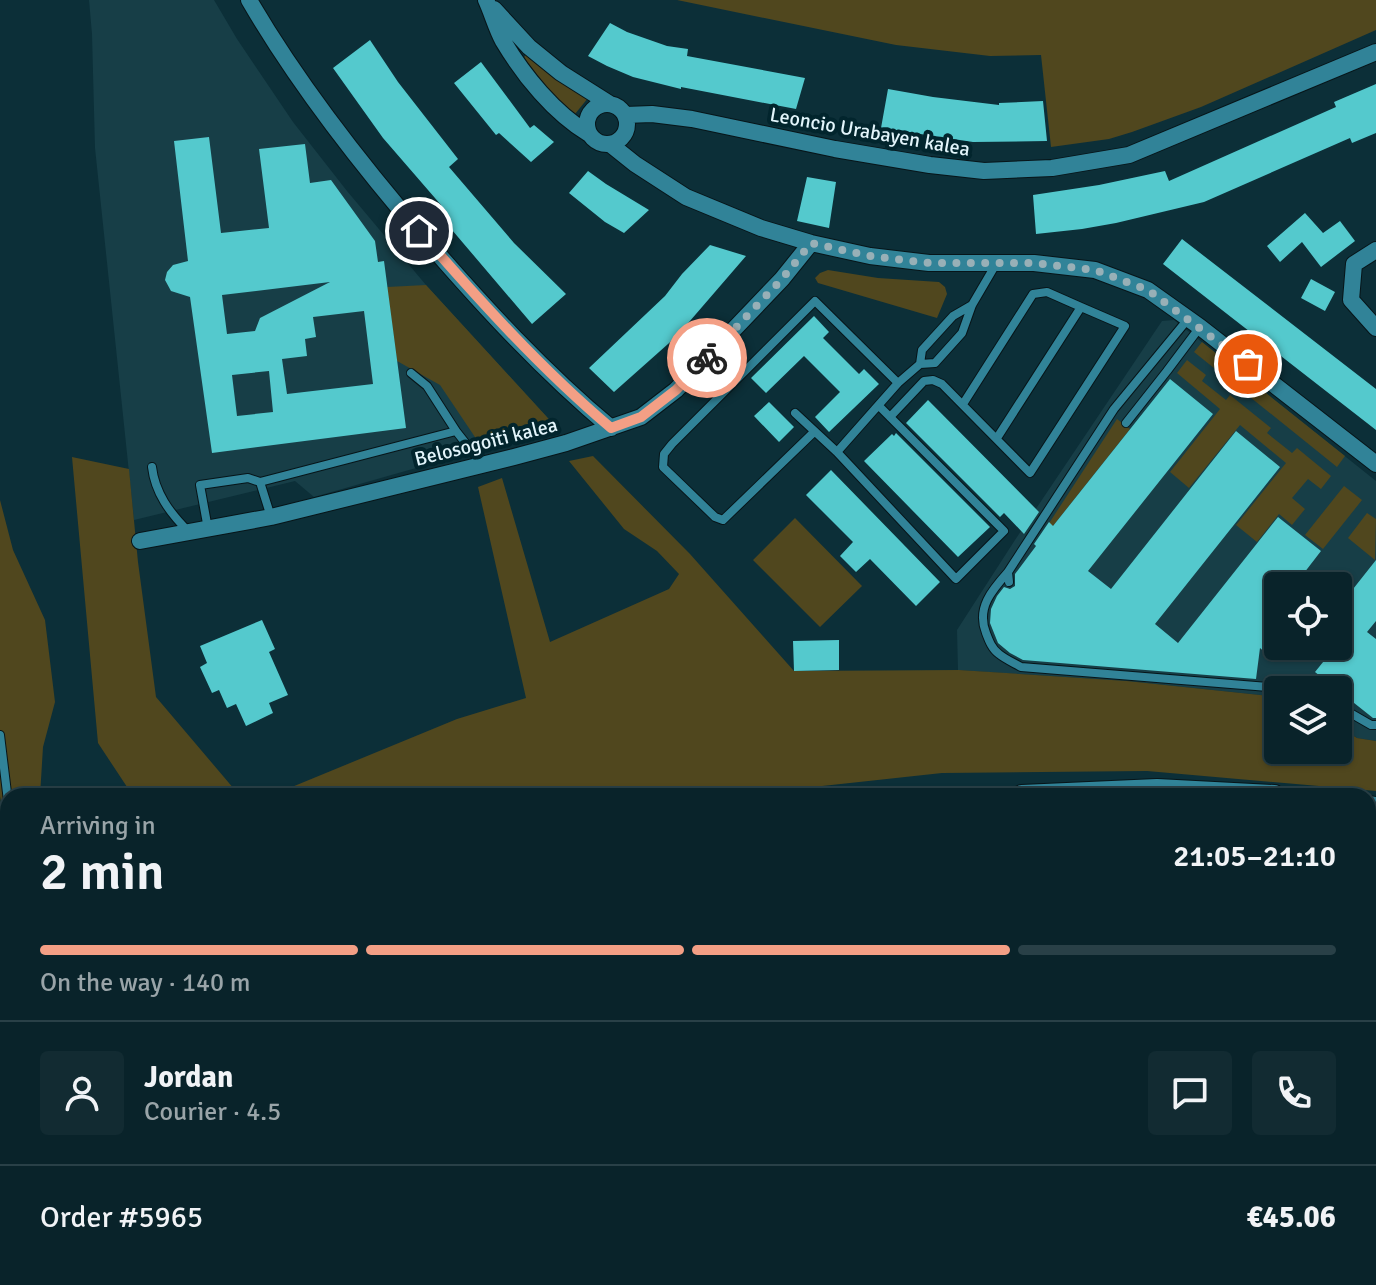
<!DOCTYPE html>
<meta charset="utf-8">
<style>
:root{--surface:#09232a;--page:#122b32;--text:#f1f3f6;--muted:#99a4a8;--line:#294047;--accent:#f39f85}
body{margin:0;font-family:Signika,sans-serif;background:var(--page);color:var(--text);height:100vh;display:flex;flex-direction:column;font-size:30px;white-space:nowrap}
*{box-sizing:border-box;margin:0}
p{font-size:26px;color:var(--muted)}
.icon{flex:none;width:44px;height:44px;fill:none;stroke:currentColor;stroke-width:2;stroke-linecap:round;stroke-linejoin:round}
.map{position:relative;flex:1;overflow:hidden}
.panel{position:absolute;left:0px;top:788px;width:1376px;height:498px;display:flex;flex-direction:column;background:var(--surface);border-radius:24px 24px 0 0;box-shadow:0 2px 6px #0004,0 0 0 2px var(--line)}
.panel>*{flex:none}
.fabs{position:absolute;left:1264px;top:572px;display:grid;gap:16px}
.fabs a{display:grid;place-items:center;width:88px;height:88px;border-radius:8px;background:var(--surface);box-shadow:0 2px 6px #0004,0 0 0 2px var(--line);font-size:40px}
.pin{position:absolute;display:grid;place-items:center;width:68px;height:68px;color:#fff;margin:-34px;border:4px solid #fff;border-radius:50%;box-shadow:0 2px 8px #0007}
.courier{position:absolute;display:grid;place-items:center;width:80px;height:80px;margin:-40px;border:6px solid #f39f85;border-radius:50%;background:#fff;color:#222;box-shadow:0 2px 10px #0007}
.head em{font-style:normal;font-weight:600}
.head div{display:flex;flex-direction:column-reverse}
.head{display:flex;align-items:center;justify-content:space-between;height:136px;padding:0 40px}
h1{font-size:52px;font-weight:600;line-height:60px}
.bar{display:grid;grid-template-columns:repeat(4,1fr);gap:12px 8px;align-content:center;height:96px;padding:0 40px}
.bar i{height:10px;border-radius:6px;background:var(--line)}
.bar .current{background:var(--accent)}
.bar p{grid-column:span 4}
.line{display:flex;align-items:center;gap:20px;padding:0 40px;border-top:2px solid var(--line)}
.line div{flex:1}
.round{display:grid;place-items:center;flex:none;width:84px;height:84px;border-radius:8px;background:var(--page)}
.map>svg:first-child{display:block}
.built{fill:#173e47;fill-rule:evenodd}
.green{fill:#50471e}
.water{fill:#661656}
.building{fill:#54c9cd;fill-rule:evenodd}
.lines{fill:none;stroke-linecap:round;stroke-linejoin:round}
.service-casing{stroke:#071519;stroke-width:10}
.minor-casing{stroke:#071519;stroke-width:18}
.secondary-casing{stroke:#071519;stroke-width:24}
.service{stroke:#318398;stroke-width:8}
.minor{stroke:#318398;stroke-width:16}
.secondary{stroke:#318398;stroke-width:22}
.done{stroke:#98b0b7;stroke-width:8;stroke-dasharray:0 14.4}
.route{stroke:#f39f85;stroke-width:10}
.labels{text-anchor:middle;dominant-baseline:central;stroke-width:8;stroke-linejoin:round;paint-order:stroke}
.street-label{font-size:20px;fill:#e3f5fb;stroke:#02252d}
</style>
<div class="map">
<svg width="1376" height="1285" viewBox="0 0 1376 1285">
<rect width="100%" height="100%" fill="#0c2f38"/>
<!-- built -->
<path class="built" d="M89 0H214L237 39 293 122 347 191 426 285 557 428 314 497 295 481 134 520 95 148 92 34Z
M1174 320 1376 481V741L1357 738 1338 726V690H1278V697L1127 681 958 670 957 630 1015 540 1162 321ZM1278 586H1338V646H1278Z"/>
<!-- green -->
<path class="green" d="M677 0H1376V30L1201 107 1132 132 1109 139 1051 147 1041 55 990 56 896 45Z
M526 53 588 98 575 114 553 96 524 58Z
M828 270 878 278 939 282 945 287 947 294 937 318 818 283 815 278 820 273Z
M426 285 557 428 483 449 440 385 397 361 387 287Z
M1202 342 1345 456 1337 467 1194 352Z
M1187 360 1206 375 1202 381 1226 400 1230 395 1271 428 1267 433 1292 453 1297 448 1331 476 1321 489 1308 479 1292 498 1305 509 1292 525 1279 514 1257 542 1236 525 1286 463 1240 425 1189 488 1170 472 1220 409 1177 373Z
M1117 419 1130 429 1045 536 1042 534Z
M593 456 690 554 794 671 959 670 1127 681 1278 697V750H1338V726L1357 738 1376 741V791L1147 771 942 773 767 792 748 796H270L457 719 526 698 478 487 502 478 550 642 669 589 679 574 657 551 624 529 569 461Z
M72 457 129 469 138 562 156 697 240 796H133L98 743Z
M1344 486 1362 500 1323 549 1305 535Z
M0 500 13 550 45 620 55 702 43 747 40 796H8V1178L0 1173V823H4L0 796Z
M1367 513 1376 519 1375 560 1348 538Z
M795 518 862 586 820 627 753 560Z
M1368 866 1376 868V1285H789V1278H1368Z
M585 1278H718V1285H531Z"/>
<!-- water -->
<path class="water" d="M965 1278H1090V1285H965Z"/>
<!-- building -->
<path class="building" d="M610 23 627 32 667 46 688 49 687 56 805 78 796 109 681 87V89L633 77 607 66 588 56Z
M370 40 398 82 458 159 449 167 514 243 566 294 532 324 435 210 441 205 383 138 333 68Z
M481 62 530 128 534 125 554 142 531 162 499 133 496 135 454 83Z
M1376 84V133L1352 143 1350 138 1204 202 1116 223 1082 229 1036 234 1033 195 1099 185 1165 171 1169 181 1336 107 1334 102Z
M888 89 933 97 999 105V103L1043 101 1047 141 973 142 881 128Z
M209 137 221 233 269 228 259 149 305 144 310 183 331 180 375 241 378 262 384 261 406 428 212 453 190 297 171 291 165 280 167 272 173 265 188 261 174 141ZM330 282 260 318 255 331 227 334 222 295ZM364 311 373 384 287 394 282 359 307 356 305 339 316 337 313 317ZM269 371 273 412 237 416 232 375Z
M588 171 606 184 649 210 624 233 605 222 569 193Z
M807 177 836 182 829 228 797 221Z
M1305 213 1323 233 1340 221 1355 241 1321 267 1302 242 1280 262 1267 246Z
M1182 239 1376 389V430L1163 264Z
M710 245 746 256 677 336 614 392 589 368 665 296 682 274Z
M1311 279 1335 292 1325 311 1301 298Z
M814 316 829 332 823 338 859 374 864 369 879 384 829 432 815 417 840 392 804 356 766 393 751 378Z
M1170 379 1213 414 1088 571 1111 589 1236 431 1280 467 1155 624 1178 643 1278 517 1321 551 1294 586H1278V647L1270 657 1260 648 1256 679 1023 660 1010 653 998 643 990 623 991 609 997 596 1004 587 1010 589 1015 586V574L1036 546 1034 544 1049 522 1053 526Z
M928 400 1039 512 1024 534 1004 513 1000 517 906 423Z
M769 402 794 427 779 442 754 416Z
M896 433 990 527 958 557 864 461 892 434 894 436Z
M831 470 940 582 916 606 870 559 856 572 840 556 853 542 806 495Z
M1376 560V621L1367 632 1376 639V718H1373L1315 672 1336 646H1338V608Z
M262 620 275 649 269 652 288 695 269 703 273 713 246 726 236 704 227 708 219 690 212 693 200 667 207 663 200 646Z
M839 640V670L794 671 793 641Z"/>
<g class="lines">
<!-- service casing -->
<g class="service-casing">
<path id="service" d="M920 364 935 363 962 333 972 305 996 264
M411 373 427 386 456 431
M963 404 1033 294 1047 292 1081 307
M879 406 1004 531 956 579 837 452 898 383 920 364 922 350 953 316 972 305
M795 413 837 452
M890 417 924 381 933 380 942 384 1030 473 1125 326 1081 307 997 438
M1126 423 1167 371 1200 327
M814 432 723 520 715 517 663 467 664 454 672 444 815 301 898 383
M152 467C155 493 170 513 188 531
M260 482 456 431 482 464
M208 529 200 485 248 478 260 482 271 517
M1008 572C992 590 976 608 986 633 989 641 992 649 999 654 1005 659 1014 663 1021 667L1268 687 1295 681 1310 690
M1009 582 1008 572 1114 409 1188 319
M1338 706 1371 725H1376
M0 735 8 801
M1368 956 1376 961
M1368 1111 1376 1073
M1368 1129 1376 1149"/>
</g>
<!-- minor casing -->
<g class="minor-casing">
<path id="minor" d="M249 0C299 86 362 166 427 241 484 307 544 372 611 428
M486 0C492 13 496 28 503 41 524 76 554 113 589 134
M494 9 529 47 561 73 610 104
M587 124a20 20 0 1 1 40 0a20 20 0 1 1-40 0Z
M625 115 652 114 692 119 835 149 930 165 984 171 1052 168 1129 155 1376 52
M610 144 635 164 686 197 761 228 811 243 870 256 929 263H1034L1095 270 1148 290 1200 327 1376 464
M1376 250 1354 264 1351 300 1376 328
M140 541 271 517 514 457 566 443 641 417 676 390 782 279 811 243
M0 1155 8 1161
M324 1278 365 1285H403L407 1278"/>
</g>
<!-- secondary casing -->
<g class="secondary-casing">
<path id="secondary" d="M1022 796 1157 790 1274 796
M1368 807 1376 808
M1368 829 1376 830
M0 872 8 874
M0 894 8 896"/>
</g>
<!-- service -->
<use href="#service" class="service"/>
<!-- minor -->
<use href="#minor" class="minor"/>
<!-- secondary -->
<use href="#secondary" class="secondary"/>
</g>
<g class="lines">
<!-- done -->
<path class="done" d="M707 358 782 279 811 243 870 256 929 263H1034L1095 270 1148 290 1248 364"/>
<!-- route -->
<path class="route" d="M419 231C479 300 541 369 611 428L641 417 676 390 707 358"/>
</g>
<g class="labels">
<!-- street labels -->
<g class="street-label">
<text transform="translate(870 132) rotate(10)">Leoncio Urabayen kalea</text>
<text transform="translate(486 442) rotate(-14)">Belosogoiti kalea</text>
</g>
</g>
</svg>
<div class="fabs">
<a><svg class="icon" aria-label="locate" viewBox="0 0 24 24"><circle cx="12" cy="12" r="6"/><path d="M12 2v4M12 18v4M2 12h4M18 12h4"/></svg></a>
<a><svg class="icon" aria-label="layers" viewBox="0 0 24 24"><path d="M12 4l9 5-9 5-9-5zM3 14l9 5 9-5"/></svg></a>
</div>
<div class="pin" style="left:1248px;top:364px;background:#ea580c"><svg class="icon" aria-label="bag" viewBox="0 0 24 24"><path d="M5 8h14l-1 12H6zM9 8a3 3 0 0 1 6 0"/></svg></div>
<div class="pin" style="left:419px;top:231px;background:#1f2937"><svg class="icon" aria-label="home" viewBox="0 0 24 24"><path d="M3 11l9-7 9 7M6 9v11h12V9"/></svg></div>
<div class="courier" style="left:707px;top:358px"><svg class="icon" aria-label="bike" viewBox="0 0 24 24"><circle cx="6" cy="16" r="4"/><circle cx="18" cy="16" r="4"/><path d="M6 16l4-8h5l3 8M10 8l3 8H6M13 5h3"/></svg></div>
<section class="panel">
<div class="head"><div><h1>2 min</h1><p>Arriving in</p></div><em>21:05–21:10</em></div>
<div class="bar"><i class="current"></i><i class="current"></i><i class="current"></i><i></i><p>On the way · 140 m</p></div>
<div class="line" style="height:144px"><a class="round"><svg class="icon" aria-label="person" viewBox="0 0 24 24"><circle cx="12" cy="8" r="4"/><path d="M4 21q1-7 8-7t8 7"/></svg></a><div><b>Jordan</b><p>Courier · 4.5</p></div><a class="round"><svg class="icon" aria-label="chat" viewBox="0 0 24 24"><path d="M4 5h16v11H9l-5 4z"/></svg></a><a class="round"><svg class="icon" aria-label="phone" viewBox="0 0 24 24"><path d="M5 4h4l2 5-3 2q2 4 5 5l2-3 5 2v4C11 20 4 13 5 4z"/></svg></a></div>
<div class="line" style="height:104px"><div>Order #5965</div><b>€45.06</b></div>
</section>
</div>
